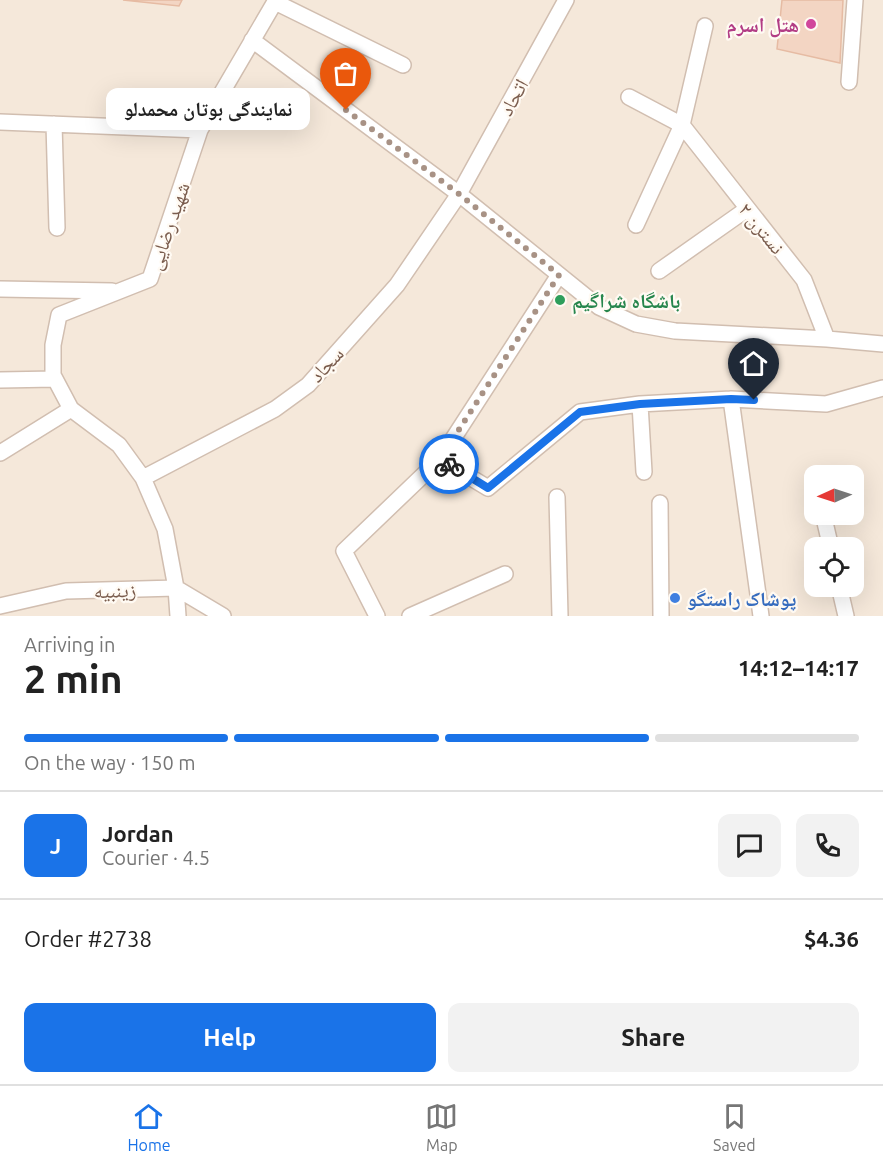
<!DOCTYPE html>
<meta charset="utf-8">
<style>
:root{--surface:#fff;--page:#f2f2f2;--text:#222;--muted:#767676;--line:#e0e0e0;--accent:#1a73e8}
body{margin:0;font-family:Ubuntu,"Noto Naskh Arabic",sans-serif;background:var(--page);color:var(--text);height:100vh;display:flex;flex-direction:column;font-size:22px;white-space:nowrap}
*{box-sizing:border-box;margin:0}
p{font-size:20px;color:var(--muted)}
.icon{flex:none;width:33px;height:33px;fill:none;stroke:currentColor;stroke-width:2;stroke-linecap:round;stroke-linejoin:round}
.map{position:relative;height:616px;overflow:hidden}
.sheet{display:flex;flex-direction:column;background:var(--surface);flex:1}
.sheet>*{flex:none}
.needle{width:39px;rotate:267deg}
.fabs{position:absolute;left:804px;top:465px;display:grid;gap:12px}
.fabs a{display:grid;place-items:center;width:60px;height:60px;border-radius:12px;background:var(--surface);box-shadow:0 6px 24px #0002;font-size:30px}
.pin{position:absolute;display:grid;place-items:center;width:51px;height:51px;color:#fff;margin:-62px -26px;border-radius:50% 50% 50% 0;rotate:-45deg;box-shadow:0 0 6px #0007}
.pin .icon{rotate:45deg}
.courier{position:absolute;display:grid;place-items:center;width:60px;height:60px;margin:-30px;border:4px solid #1a73e8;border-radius:50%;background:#fff;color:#222;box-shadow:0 2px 8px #0007}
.bubble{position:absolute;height:42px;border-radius:12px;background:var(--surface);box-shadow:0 6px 24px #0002;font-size:20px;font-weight:700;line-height:42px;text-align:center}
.overview em{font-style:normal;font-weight:700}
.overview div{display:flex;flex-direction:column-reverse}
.overview{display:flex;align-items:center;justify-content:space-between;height:102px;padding:0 24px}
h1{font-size:39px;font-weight:700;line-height:45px}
.bar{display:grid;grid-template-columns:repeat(4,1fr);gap:9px 6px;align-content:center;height:72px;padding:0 24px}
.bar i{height:8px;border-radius:4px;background:var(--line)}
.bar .on{background:var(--accent)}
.bar p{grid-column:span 4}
.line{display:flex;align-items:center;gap:15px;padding:0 24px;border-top:2px solid var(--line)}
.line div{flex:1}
.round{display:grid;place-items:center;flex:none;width:63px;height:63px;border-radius:12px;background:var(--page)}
.cta{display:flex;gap:12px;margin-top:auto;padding:12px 24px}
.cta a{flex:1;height:69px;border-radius:12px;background:var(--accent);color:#fff;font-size:24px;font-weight:700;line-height:69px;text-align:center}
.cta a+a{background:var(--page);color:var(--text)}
.menu{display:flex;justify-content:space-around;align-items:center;height:84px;border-top:2px solid var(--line);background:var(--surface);font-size:16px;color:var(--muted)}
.menu a{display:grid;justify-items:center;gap:3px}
.menu .on{color:var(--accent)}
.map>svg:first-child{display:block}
.residential{fill:#f5e8da;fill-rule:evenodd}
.building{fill:#f3d5c3;stroke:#e6bba3;stroke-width:1.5}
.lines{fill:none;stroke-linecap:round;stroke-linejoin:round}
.street-casing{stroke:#d1beb0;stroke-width:18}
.street{stroke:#fff;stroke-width:15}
.done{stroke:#a89285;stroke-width:6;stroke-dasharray:0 10.8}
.route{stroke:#1a73e8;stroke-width:8}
.hotel-dot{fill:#d1479c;stroke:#fffaf3;stroke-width:2}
.leisure-dot{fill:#2e9e5b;stroke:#fffaf3;stroke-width:2}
.shop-dot{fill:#3f7fe0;stroke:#fffaf3;stroke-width:2}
.labels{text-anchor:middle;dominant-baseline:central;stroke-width:4.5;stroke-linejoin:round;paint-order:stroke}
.hotel-label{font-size:20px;font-weight:bold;fill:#b23c85;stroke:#fffaf3;text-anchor:end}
.street-label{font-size:20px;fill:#7a5c4d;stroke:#fffaf3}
.leisure-label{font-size:20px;font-weight:bold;fill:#27864d;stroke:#fffaf3;text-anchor:start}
.shop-label{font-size:20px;font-weight:bold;fill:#366cbe;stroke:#fffaf3;text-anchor:start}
</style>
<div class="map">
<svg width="883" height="616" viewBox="0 0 883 616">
<rect width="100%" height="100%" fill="#fdf6ec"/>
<!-- residential -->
<path class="residential" d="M0 0H883V616H0ZM814 476H854V514H814ZM814 548H854V586H814Z"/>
<!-- building -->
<path class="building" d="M123 0H182L179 6Z
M782 0H843L840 63 777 49Z"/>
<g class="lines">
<!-- street casing -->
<g class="street-casing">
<path id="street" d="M275 2 403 65
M252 40 459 194 599 307 636 324 675 331 827 339 883 344
M849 82 855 0
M629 97 682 125 804 280 827 339
M0 122 200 130
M54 124 57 228
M636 225 682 125 705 26
M659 271 747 209
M0 289 112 291
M0 380 55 379
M731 399 761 616
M640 404 644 472
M0 453 71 409
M440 459 488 488 580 412 640 404 731 399 826 404 883 388
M143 478 275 409 308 385 397 285 459 194 566 0
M557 497 560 616
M660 503 661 616
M823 514 831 548
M839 586 846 616
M0 606 66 591 176 588 223 616
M178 616 176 588 165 529 143 478 119 445 71 409 53 375V345L59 315 150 279 200 130 276 0
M377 616 344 551 440 459 559 275
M410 616 505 574"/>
</g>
<!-- street -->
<use href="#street" class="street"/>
</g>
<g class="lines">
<!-- done -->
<path class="done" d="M346 110 459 194 559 275 440 459 449 464"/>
<!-- route -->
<path class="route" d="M449 464 488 488 580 412 640 404 731 399 754 400"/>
</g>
<!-- markers -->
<circle class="hotel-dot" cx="811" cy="24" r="6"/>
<circle class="leisure-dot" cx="560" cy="300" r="6"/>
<circle class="shop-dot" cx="675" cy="598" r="6"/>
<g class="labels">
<!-- hotel labels -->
<g class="hotel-label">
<text x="799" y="24">هتل اسرم</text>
</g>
<!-- street labels -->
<g class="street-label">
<text transform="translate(513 97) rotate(-61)">اتحاد</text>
<text transform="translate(168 226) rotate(-71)">شهید رضایی</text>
<text transform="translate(762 228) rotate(51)">نسترن ۲</text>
<text transform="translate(326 364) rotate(-47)">سجاد</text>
<text transform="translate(115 590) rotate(-2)">زینبیه</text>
</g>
<!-- leisure labels -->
<g class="leisure-label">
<text x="572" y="300">باشگاه شراگیم</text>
</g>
<!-- shop labels -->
<g class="shop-label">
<text x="687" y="598">پوشاک راستگو</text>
</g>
</g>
</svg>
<div class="fabs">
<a><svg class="needle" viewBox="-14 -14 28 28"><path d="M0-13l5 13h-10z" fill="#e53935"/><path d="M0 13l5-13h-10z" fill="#767676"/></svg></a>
<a><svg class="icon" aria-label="locate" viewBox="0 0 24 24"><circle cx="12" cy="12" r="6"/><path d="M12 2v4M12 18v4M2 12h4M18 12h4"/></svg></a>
</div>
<div class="pin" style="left:346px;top:110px;background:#ea580c"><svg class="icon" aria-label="bag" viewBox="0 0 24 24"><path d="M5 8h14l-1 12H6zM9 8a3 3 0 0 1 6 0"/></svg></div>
<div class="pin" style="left:754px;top:400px;background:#1f2937"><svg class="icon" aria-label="home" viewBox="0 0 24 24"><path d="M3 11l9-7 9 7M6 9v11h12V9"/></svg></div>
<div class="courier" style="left:449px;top:464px"><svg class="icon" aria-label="bike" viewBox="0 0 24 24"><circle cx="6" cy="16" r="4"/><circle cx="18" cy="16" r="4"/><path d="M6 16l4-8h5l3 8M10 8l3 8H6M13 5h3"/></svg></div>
<div class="bubble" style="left:106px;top:88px;width:204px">نمایندگی بوتان محمدلو</div>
</div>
<section class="sheet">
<div class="overview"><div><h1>2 min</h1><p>Arriving in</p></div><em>14:12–14:17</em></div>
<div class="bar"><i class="on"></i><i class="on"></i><i class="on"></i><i></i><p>On the way · 150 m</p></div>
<div class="line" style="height:108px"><b class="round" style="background:var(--accent);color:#fff">J</b><div><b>Jordan</b><p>Courier · 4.5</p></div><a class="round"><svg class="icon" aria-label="chat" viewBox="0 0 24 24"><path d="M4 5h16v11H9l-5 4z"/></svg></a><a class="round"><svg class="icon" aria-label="phone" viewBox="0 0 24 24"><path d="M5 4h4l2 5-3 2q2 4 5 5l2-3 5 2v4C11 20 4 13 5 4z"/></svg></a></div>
<div class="line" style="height:78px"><div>Order #2738</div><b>$4.36</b></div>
<div class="cta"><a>Help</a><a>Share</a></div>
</section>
<nav class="menu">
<a class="on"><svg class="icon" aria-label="home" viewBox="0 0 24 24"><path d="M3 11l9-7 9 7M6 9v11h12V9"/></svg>Home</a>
<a><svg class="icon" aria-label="map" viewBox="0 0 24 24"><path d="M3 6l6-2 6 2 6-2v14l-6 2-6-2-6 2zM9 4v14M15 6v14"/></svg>Map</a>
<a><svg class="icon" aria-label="saved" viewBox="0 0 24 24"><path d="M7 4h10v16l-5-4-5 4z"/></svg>Saved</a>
</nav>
